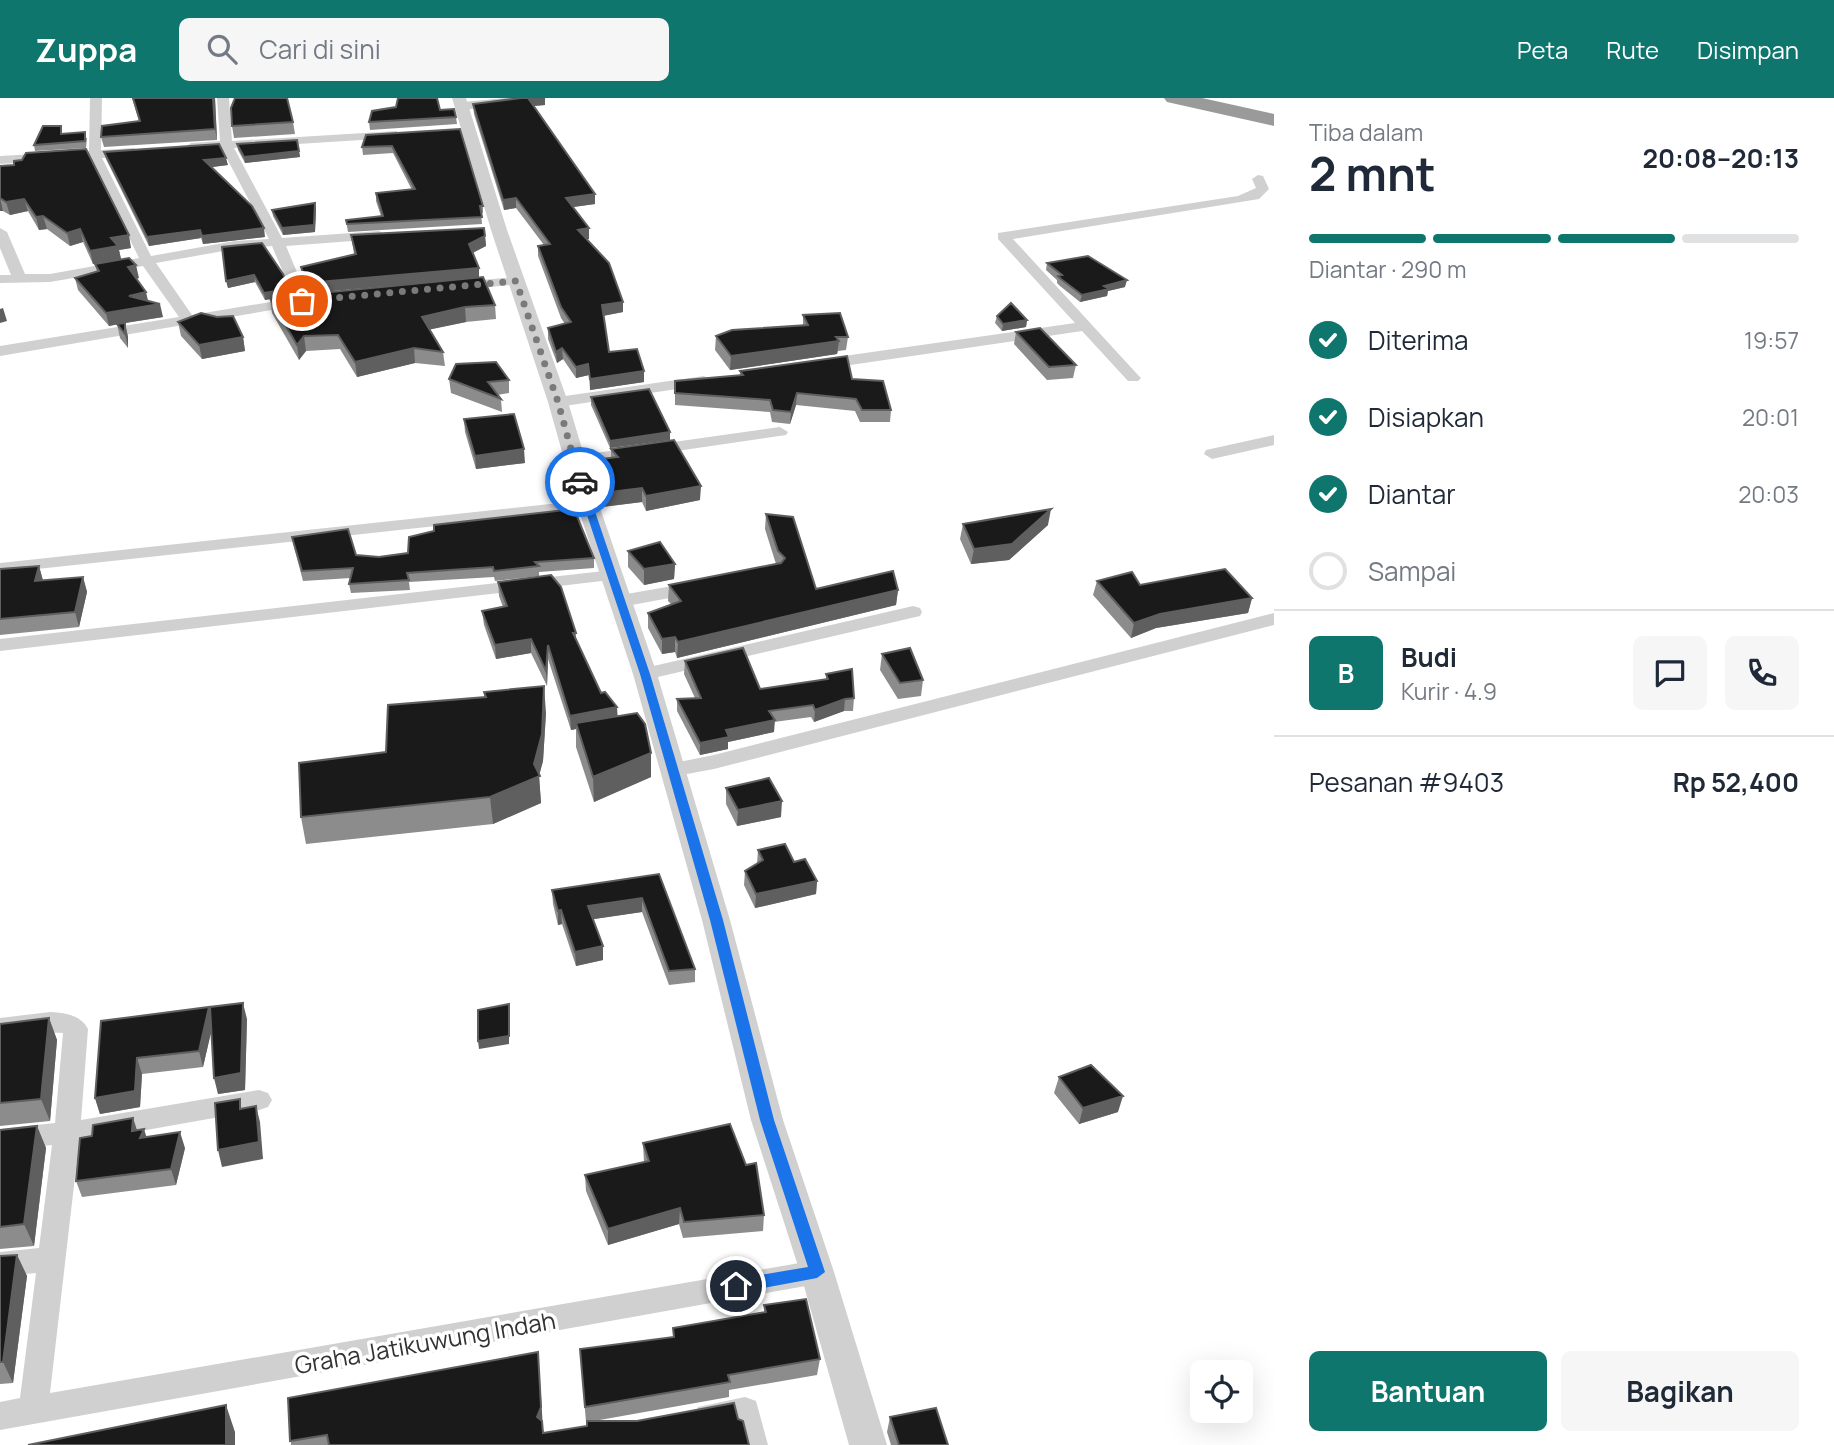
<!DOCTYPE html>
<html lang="id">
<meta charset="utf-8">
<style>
:root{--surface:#fff;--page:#f6f6f7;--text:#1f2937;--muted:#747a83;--line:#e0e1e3;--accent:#0f766e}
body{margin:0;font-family:Manrope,sans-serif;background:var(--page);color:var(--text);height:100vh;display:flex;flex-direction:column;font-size:26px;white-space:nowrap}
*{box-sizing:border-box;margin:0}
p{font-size:23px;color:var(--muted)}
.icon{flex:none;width:38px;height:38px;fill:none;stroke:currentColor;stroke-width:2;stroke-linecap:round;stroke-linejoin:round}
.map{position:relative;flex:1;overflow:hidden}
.side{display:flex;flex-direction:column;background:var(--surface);width:560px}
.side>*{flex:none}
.tools{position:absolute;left:1190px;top:1262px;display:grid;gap:14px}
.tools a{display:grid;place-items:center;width:63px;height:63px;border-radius:10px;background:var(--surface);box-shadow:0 7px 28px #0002;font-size:35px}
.pin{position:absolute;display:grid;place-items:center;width:60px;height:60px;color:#fff;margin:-30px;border:4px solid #fff;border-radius:50%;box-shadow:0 2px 7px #0007}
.courier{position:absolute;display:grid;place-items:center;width:70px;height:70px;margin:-35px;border:5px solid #1a73e8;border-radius:50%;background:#fff;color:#222;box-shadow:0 2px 9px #0007}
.head em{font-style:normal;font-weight:700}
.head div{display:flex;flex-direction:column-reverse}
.head{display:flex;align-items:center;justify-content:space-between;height:119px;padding:0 35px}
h1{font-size:46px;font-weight:700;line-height:52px}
.bar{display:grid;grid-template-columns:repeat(4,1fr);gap:10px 7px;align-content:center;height:84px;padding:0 35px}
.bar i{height:9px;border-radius:5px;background:var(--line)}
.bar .selected{background:var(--accent)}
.bar p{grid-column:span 4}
.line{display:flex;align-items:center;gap:18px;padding:0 35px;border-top:2px solid var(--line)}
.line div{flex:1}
.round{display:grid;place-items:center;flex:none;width:74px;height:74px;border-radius:10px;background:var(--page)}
ol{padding:0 35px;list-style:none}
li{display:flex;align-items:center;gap:21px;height:77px}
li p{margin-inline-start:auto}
li .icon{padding:7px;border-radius:50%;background:var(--accent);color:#fff;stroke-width:4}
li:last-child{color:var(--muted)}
li i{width:38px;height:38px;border:4px solid var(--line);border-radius:50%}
.button{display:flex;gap:14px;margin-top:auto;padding:14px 35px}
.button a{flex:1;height:80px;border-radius:10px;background:var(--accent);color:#fff;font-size:28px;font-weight:700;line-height:80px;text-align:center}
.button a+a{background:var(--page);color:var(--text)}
header{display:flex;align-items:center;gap:42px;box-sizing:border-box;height:98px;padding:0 35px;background:var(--accent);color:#fff}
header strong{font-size:33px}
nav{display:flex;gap:38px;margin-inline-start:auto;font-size:24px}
.search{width:490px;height:63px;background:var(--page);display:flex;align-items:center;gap:18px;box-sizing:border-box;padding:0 24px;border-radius:10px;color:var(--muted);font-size:26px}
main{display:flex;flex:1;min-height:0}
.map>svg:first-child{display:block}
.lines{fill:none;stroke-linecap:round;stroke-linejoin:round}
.minor{fill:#d0d0d0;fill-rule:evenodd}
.tertiary{fill:#d0d0d0;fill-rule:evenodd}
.motorway{fill:#9a9a9a;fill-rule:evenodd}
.wall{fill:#8c8c8c}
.shaded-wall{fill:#5f5f5f}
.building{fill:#1a1a1a;stroke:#5f5f5f;stroke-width:2}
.route{fill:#1a73e8}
.done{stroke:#7a7a7a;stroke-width:7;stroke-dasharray:0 12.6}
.labels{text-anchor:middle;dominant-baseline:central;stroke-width:7;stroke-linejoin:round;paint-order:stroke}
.near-street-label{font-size:24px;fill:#333;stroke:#fff}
</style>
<header>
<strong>Zuppa</strong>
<div class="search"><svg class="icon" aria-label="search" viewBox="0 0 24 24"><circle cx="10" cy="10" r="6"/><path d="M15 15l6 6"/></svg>Cari di sini</div>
<nav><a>Peta</a><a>Rute</a><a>Disimpan</a></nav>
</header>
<main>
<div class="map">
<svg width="1274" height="1347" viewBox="0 0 1274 1347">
<rect width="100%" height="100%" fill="#fff"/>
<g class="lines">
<!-- minor -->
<path class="minor" d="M90 0H102L101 52 134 50 140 54 134 58 102 60 151 158 235 143 269 141 222 51 191 53 185 49 191 45 220 43 217 0H229L232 43 397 33V39L393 40 234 50 282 140 379 133 386 137 379 141 286 148 309 203 307 206 0 258V248L179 219 143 168 50 184 0 185V177H11L0 150V130L7 134 25 176H50L139 160 90 60 0 66V58L89 53ZM272 148 294 200 192 217 156 165 235 151Z
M505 0H544L538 3 463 12 457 8 463 4Z
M1258 77 1263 78 1269 91 1259 101 1013 141 1138 277 1141 280 1138 283H1128L1082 233 823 271 815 266 823 261 1075 225 998 141V135L1238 98 1256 90 1252 81Z
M516 179 523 183 521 186 459 192 452 188 459 184Z
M704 278 712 283 710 286 558 309 550 304 558 299Z
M780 329 788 334 786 337 574 368 566 363 574 358Z
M1274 337V347L1212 361 1204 356 1206 352Z
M588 402 594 403 597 407 594 411 0 475V465Z
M613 472 622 477 619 481 0 553V541Z
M695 484 702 486 704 490 702 494 621 509 612 503 621 497Z
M913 508 920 510 922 514 920 518 645 582 638 580 635 576 638 572 645 570Z
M1274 515V527L714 671 671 679 664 677 661 672 664 667 714 657Z
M50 914C65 915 81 917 88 931L81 1022 259 992 268 995 272 1002 268 1009 259 1012 79 1044 50 1295 817 1162 827 1165 831 1174 827 1183 817 1186 0 1332V1304L20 1300 36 1175 0 1178V1154L39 1150 52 1047 0 1053V1031L55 1025 63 935 40 934 0 940V920Z
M745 1299 756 1303 768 1347H738L734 1329 709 1333 698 1329 694 1319 698 1309Z"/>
<!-- tertiary -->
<path class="tertiary" d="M452 0H466L507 132 568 304 599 407 657 576 730 822 783 1022 834 1174 887 1347H849L800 1174 751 1022 702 822 633 576 577 407 548 304 491 132Z"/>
<!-- motorway -->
<path class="motorway" d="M1164 0H1202L1274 16V28L1167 4Z"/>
</g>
<!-- wall -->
<path class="wall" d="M132 0H215L217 42 104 49 101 39 139 23Z
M473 6 545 7 534 8 595 96V106L573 109 589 141H586L623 214 603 218 609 254 644 273V284L590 292 589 277 576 280 563 261 557 265 548 241V230L565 226 561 220 538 158V148L544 147 516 110 504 112 474 16Z
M440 12 456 19 457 26 370 32 369 24Z
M293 24 295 36 234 40 232 28Z
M460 31 483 108V115H481L482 126 348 134 346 122 381 118 376 103V95L412 92 393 55 363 57 362 49Z
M62 36 87 40 86 50 35 53 34 47Z
M237 46 299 53 300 59 245 65 238 52Z
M104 54 228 67 211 69 265 139 203 146 201 140 149 148 106 61Z
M0 68 131 150 119 152 121 161 93 166 83 144 70 148 47 131 39 132 28 113 10 117 3 113H0Z
M315 105 316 111 315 134 283 137 273 118 272 112Z
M351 137 485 138 486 148 473 155 479 179 495 207 496 221 466 224 430 231 443 254 445 268 415 265 357 279 340 251 306 253 299 262 272 215 270 201 265 202 255 184 228 190 222 149 290 198 417 185 309 195 302 179 301 169 354 156Z
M1047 165 1125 189 1108 193 1107 198 1080 204 1060 188 1057 185V182L1046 172Z
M95 166 139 180 136 181 148 203 163 219 125 225 128 239V250L120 240 117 226 109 228 78 192 75 180 97 174Z
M803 217 848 239 846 252 838 253 837 256 730 272 715 252 716 238 803 228Z
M997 218 1027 222 1026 229 1002 233 995 225Z
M178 224 243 239 245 253 202 261 181 238Z
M1016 234 1076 267 1073 280 1047 282 1014 246Z
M740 273 852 281 891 312 890 324H860L855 313 796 307 790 326 772 324 770 314 675 307V283L740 277Z
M449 281 509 282V295L497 297 501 301 502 314 451 295Z
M591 299 670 342 610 350 591 307Z
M464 321 525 365 476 371 465 334Z
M611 351 700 402 646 413 642 404 602 409 592 376V362L611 360Z
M766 416 816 491 898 492 896 507 677 560 675 554 662 556 648 530V515L671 506 668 503 669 487 776 466 765 431Z
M963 426 1048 427 1009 462 971 466 960 441Z
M292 439 356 457 379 459 594 460V470L539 474V478L495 483 494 479 409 484 410 492 351 495 349 486 351 480 303 483 294 449Z
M628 453 675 466 674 481 644 487 628 469Z
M39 468 43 482 83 479 87 494 79 529 0 537V471Z
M1097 483 1140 487 1252 500 1248 515 1156 530 1131 540 1093 497Z
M498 484 576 535V543L601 595 618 619 651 655V679L594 704 576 649V631L571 632 548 561 547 588 531 555 496 561 484 527 482 513 503 509 499 498Z
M882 556 923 582 921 598 898 601 880 572Z
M685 563 760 591 826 581V576L854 600 853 613H844L814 624 811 619 774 624V634L728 644V651L700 657 677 613V601L695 600 684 576Z
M484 594 546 615 543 663 539 677 541 705 493 726 306 746 301 719 386 654 484 599Z
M726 690 781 719 737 728 726 706Z
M758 752 794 764 817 783 816 796 755 810 744 787 745 773 757 766Z
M659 776 695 871V884L669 887 642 814 593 821 603 862 576 868 562 826 558 827 553 806 552 792Z
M209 909 210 914 247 921 245 992 218 996 211 934 203 969 142 976 140 1009 100 1016 95 1000 101 923Z
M49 920 57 942 50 1023 0 1028V926Z
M1059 979 1118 1014 1079 1026 1054 995Z
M133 1020 137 1032 147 1039 185 1050 176 1087 82 1099 76 1083 92 1038Z
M37 1028 46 1050 34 1148 0 1151V1032Z
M643 1045 764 1117 763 1133 683 1140 679 1126 608 1147 586 1093 585 1077 644 1064Z
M17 1157 27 1178 13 1285 0 1286V1158Z
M764 1207 820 1261 817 1277 729 1292V1299L594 1323 738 1321 749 1347H291L288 1300 543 1335 587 1328V1324H586L580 1251 673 1239V1230L764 1214Z
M890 1319 948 1347H891L887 1334Z"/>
<!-- shaded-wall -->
<path class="shaded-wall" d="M213 0H215L217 42 215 31Z
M545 0V7L521 9V3Z
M299 53 300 59 245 65 244 59Z
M226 60 228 67 205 70 204 62Z
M595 96V106L566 110V100Z
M0 100 3 113H0Z
M516 100V110L504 112 503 102Z
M24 101 28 113 10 117 6 104Z
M315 105 316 111 315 134 283 137 282 130Z
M43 118 47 131 39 132 36 119Z
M264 130 265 139 203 146 202 138Z
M589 130V141L578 142V132Z
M80 131 83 144 70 148 67 135Z
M200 132 201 140 149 148 147 139Z
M129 137 131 150 119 152 121 161 93 166 90 153 111 140Z
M485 138 486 148 470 156 469 146Z
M136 167 139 180 130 182 128 169Z
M479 170V180L309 195 307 185Z
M254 177 255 184 228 190 226 183Z
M1127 182 1125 189 1108 193 1107 198 1080 204 1082 197 1104 188Z
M289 191 290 198 265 202 264 195Z
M146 194 149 207 160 206 163 219 125 225 128 239V250L125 236V225L109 228 106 215 129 198Z
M623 204V214L602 218V207Z
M465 209 466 224 423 233 422 219Z
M3 210 7 223 0 225V211Z
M1027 222 1026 229 1002 233 1003 226Z
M304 238 306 253 299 262 297 247Z
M243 239 245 253 202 261 199 247Z
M839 243 837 256 730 272 731 258Z
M414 250 415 265 357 279 355 264Z
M562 250 563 261 557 265 556 254Z
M588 266 589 277 576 280V269Z
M644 273V284L590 292V281Z
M797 295 796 307 790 326 791 314Z
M670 334V342L610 350V343Z
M524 351 525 365 476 371 475 358Z
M701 388 700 402 646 413V398Z
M642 390V404L602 409V395Z
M1051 411 1048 427 1009 462 971 466 974 451Z
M675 466 674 481 644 487V471Z
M39 468 43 483H35Z
M83 479 87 494 79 529 75 514Z
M898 492 896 507 677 560 678 544Z
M1252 500 1248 515 1156 530 1131 540 1134 525 1160 516Z
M675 539V554L662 556V541Z
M531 541V555L496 561 495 547Z
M548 547V561L547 588 546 573Z
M544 588 546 615 543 663 539 678 541 705 493 726 490 699 534 666Z
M845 601 844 613 814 624 815 612Z
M617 609 618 624 576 625V631L571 632 570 618Z
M775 622 774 634 728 644V651L700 657V645L726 632Z
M651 655V679L594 704 593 679Z
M782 703 781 719 737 728 738 712Z
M817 783 816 796 755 810 756 796Z
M642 800V814L588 822V808Z
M561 812 562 826 558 827V813Z
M603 848V862L576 868 575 854Z
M243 905 247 921 245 992 218 996 214 980Z
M509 906V946L479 951 478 943Z
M209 909 213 926 203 969 199 953Z
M49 920 57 942 50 1023 41 1001Z
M137 960 142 976 140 1009 100 1016 95 1000Z
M1123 998 1118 1014 1079 1026 1083 1010Z
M256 1008 260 1024 263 1061 222 1069 218 1052Z
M133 1020 138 1036 132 1033Z
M37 1028 46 1050 34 1148 24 1126Z
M144 1031 149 1047 140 1040Z
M180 1034 185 1050 176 1087 171 1071Z
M680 1110 679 1126 608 1147V1131Z
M17 1157 27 1178 13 1285 3 1264Z
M540 1282 544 1347 537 1319Z
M226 1307 235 1334V1347H226Z"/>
<!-- building -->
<path class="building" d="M133 0H213L215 31 101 39 102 28 140 23Z
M235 0H287L293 24 232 28 231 10Z
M398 0H437L440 12 454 11 456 19 369 24 372 13 396 9Z
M521 0H528L595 96 566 100 589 130 578 132 609 165 623 204 602 207 609 254 637 251 644 273 590 281 588 266 576 269 562 250 556 254 548 230 571 224 561 209 538 148 550 146 516 100 503 102 473 6Z
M528 0H545L530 2Z
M43 28H61V36L85 34V43L34 47Z
M460 31 483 108H480L482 119 347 126 346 122 383 118 376 95 415 91 392 48 362 49 366 37Z
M297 42 299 53 244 59 237 46Z
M219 46 226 60 204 62 252 108 264 130 202 138 200 132 147 139 104 54Z
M86 51 129 137 111 140 118 148 90 153 80 131 67 135 43 118 36 119 24 101 6 104 0 100V68L14 67V63L22 62 26 55Z
M315 105 314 127 282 130 272 112Z
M484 130 485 138 469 146 479 170 307 185 301 169 356 156 351 137Z
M262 145 283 176 289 191 264 195 254 177 226 183 222 149Z
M1088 158 1127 182 1104 188 1109 191 1082 197 1061 181 1058 178 1062 177 1047 165Z
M129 160 136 167 128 169 146 194 129 198 160 206 106 215 75 180 99 173 95 166Z
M483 179 495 207 465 209 422 219 443 254 414 250 355 264 338 237 304 238 297 247 270 200Z
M1011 205 1027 222 1003 226 997 218Z
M201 215 217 219 233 218 243 239 199 247 178 224Z
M840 215 848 239H836L839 243 731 258 716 238 732 232 808 227 803 217Z
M125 225V236L117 226Z
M1040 230 1076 267 1049 269 1016 234Z
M847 258 852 281 883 283 891 312H862L856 301 797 295 791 314 773 312 770 302 675 295V283L743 277 740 273Z
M496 264 509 282 488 284 501 301 449 281 456 266Z
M649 291 670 334 610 343 591 299Z
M514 316 524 351 475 358 464 321Z
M674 342 701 388 646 398 642 390 602 395 592 362 618 359 611 351Z
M574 411 594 460 535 464 539 468 494 473 493 469 407 475 409 482 349 486 353 470 302 473 292 439 348 431 356 457 379 459 408 455 409 439 434 433V427Z
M1051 411 1012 446 974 451 963 426Z
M766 416 793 419 816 491 893 473 898 492 678 544 675 539 662 541 648 515 681 503 669 487 781 465 785 460 778 453Z
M660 444 675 466 644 471 628 453Z
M39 468 35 483 83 479 75 514 0 521V471Z
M1225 471 1252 500 1160 516 1134 525 1097 483 1132 474 1140 487Z
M551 477 561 489 576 535H573L601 595 605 594 617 609 570 618 548 547 546 573 531 541 495 547 482 513 507 508 498 484Z
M743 550 760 591 828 581 826 576 852 571 854 600 845 601 815 612 813 607 769 613 775 622 726 632 729 639 700 645 677 601 701 600 685 563Z
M910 550 923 582 900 585 882 556Z
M544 588 542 636 534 666 540 678 490 699 301 719 299 665 386 654 388 607 486 599 484 594Z
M637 615 645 626 651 655 593 679 576 625Z
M769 680 782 703 738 712 726 690Z
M785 746 794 764 805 761 817 783 756 796 745 773 763 762 758 752Z
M659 776 695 871 669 873 642 800 588 808 603 848 575 854 561 812 558 813 552 792Z
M243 905 241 975 214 980 210 909Z
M509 906V938L478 943V912Z
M209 909 199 953 137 960 135 993 95 1000 101 923Z
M49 920 41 1001 0 1005V926Z
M1091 967 1123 998 1083 1010 1059 979Z
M240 1001V1011L256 1008 259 1044 218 1052 215 1005Z
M133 1020 132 1033 144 1031 140 1040 180 1034 171 1071 76 1083 80 1040 92 1038 93 1027Z
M730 1026 746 1067 756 1065 764 1117 684 1124 680 1110 608 1131 585 1077 649 1063 643 1045Z
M37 1028 24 1126 0 1129V1032Z
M17 1157 3 1264H0V1158Z
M806 1201 820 1261 728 1277 730 1284 585 1309 580 1251 674 1239 673 1230 766 1214 764 1207Z
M538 1254 541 1309 537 1319 542 1323 543 1335 587 1328V1323H637L734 1305 738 1321 743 1323 749 1347H329L327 1337 290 1343 288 1300Z
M226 1307V1347H28Z
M936 1310 948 1347H899L890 1319Z"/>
<!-- route -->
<path class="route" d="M580 381 585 384 650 576 723 822 774 1022 825 1174 817 1180 736 1195 731 1193 728 1188 731 1183 736 1181 808 1169 760 1022 710 822 640 576 576 384Z"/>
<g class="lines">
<!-- done -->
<path class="done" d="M302 203 516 183 558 304 580 384"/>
</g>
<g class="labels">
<!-- near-street labels -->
<g class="near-street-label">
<text transform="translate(425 1244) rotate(-10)">Graha Jatikuwung Indah</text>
</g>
</g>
</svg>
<div class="tools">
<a><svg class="icon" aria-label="locate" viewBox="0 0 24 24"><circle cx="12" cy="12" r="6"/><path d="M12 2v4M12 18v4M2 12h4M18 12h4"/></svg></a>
</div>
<div class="pin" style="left:302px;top:203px;background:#ea580c"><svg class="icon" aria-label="bag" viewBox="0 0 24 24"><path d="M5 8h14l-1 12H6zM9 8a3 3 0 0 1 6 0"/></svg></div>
<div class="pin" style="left:736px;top:1188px;background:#1f2937"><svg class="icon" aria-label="home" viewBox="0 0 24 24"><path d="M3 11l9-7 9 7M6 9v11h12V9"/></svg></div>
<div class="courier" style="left:580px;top:384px"><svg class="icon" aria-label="car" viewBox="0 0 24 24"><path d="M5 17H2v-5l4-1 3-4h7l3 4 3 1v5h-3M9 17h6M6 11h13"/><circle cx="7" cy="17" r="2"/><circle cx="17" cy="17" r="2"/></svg></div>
</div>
<section class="side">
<div class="head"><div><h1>2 mnt</h1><p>Tiba dalam</p></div><em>20:08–20:13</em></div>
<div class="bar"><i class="selected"></i><i class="selected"></i><i class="selected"></i><i></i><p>Diantar · 290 m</p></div>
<ol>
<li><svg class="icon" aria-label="check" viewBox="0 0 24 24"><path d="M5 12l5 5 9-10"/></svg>Diterima<p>19:57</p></li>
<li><svg class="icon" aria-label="check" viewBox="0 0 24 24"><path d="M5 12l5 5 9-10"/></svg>Disiapkan<p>20:01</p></li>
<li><svg class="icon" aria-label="check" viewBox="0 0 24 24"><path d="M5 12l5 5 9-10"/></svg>Diantar<p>20:03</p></li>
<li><i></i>Sampai</li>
</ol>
<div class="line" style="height:126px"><b class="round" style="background:var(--accent);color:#fff">B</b><div><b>Budi</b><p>Kurir · 4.9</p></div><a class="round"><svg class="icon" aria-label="chat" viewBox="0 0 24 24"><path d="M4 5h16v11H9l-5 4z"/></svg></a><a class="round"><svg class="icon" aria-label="phone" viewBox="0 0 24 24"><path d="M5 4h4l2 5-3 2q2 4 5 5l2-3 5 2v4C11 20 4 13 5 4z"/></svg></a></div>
<div class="line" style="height:91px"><div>Pesanan #9403</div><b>Rp 52,400</b></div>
<div class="button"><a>Bantuan</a><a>Bagikan</a></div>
</section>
</main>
